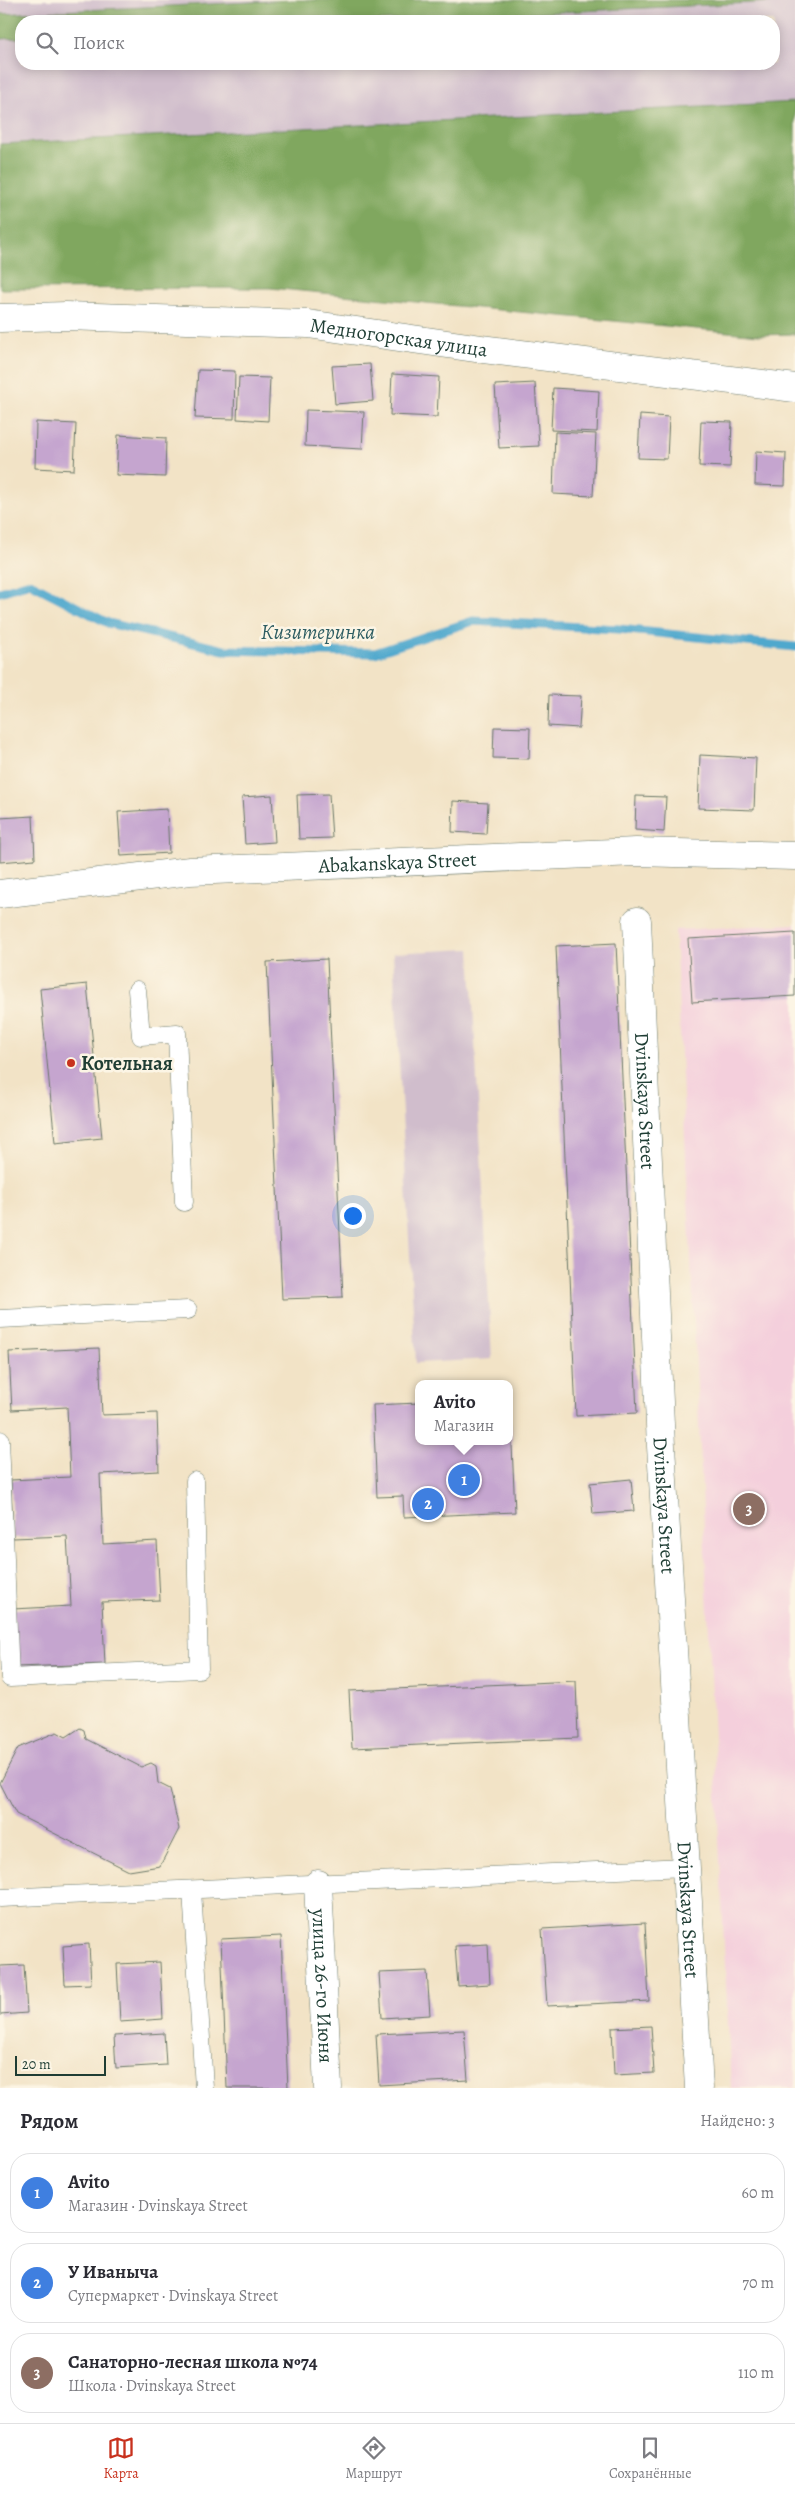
<!DOCTYPE html>
<html lang="ru">
<head>
<meta charset="utf-8">
<style>
	:root { --surface:#fff; --page:#f2f2f3; --text:#2b2b33; --muted:#7c7c81; --line:#e1e1e2; --accent:#c8321e }
	body { margin:0; font-family:Alegreya,serif; background:var(--page); color:var(--text) }
	.scale { position:absolute; left:15px; bottom:12px; width:91px; box-sizing:border-box; padding-left:5px; border:2px solid #1f3d34; border-top:0; font-size:14px; line-height:18px; white-space:nowrap; color:#1f3d34; -webkit-text-stroke:4px #fcf5e5; paint-order:stroke }
	.you { position:absolute; left:352px; top:1215px; width:18px; height:18px; margin:-12px; border:4px solid #fff; border-radius:50%; background:#1a73e8; box-shadow:0 0 0 8px #1a73e833 }
	.badge { display:grid; place-items:center; width:32px; height:32px; border-radius:50%; background:var(--accent); color:#fff; font-size:16px; font-weight:700 }
	.pin { position:absolute; translate:-50% -50%; border:2px solid #fff; box-shadow:0 1px 5px #0006 }
	.popup { position:absolute; left:415px; top:1380px; width:98px; height:65px; box-sizing:border-box; display:grid; place-content:center; border-radius:10px; background:var(--surface); filter:drop-shadow(0 1px 4px #0005); font-size:16px; white-space:nowrap; color:var(--muted) }
	.popup b { font-size:19px; color:var(--text) }
	.popup::after { content:''; position:absolute; left:50%; top:100%; margin-left:-10px; border:10px solid transparent; border-top-color:var(--surface) }
	.list { margin:0; padding:0; list-style:none }
	h2 { display:flex; justify-content:space-between; align-items:center; height:65px; margin:0; padding:0 20px; font-size:21px }
	h2 small { font-size:16px; font-weight:400; color:var(--muted) }
	.list li { display:grid; grid-template-columns:32px 1fr auto; gap:15px; align-items:center; box-sizing:border-box; height:80px; margin:0 10px 10px; padding:0 10px; border:1px solid var(--line); border-radius:20px }
	.list b { display:block; font-size:19px; white-space:nowrap }
	.list p { margin:0; font-size:16px; white-space:nowrap; color:var(--muted) }
	.list em { font-size:16px; font-style:normal; color:var(--muted) }
	.icon { flex:none; width:28px; height:28px; fill:none; stroke:currentColor; stroke-width:2; stroke-linecap:round; stroke-linejoin:round }
	.map { position:relative; flex:none; width:795px; height:2088px; overflow:hidden }
	.search { position:absolute; background:var(--surface); box-shadow:0 2px 12px #0003; left:15px; right:15px; top:15px; height:55px; display:flex; align-items:center; gap:12px; box-sizing:border-box; padding:0 18px; border-radius:20px; color:var(--muted); font-size:19px }
	.sheet { height:335px; background:var(--surface) }
	nav { display:flex; justify-content:space-around; align-items:center; box-sizing:border-box; height:70px; border-top:1px solid var(--line); background:var(--surface); font-size:14px; color:var(--muted) }
	nav a { display:grid; justify-items:center; gap:2px }
	nav .on { color:var(--accent) }
	.map>svg:first-child { display:block }
</style>
</head>
<body>
<div class="map">
<svg width="795" height="2088" viewBox="0 0 795 2088">
	<rect width="100%" height="100%" fill="#fcf5e5"/>
	<filter id="ink" filterUnits="userSpaceOnUse"><feTurbulence type="fractalNoise" baseFrequency=".02" numOctaves="2"/><feDisplacementMap in="SourceGraphic" scale="10" xChannelSelector="R" yChannelSelector="G"/><feConvolveMatrix kernelMatrix="1 2 1 2 8 2 1 2 1" color-interpolation-filters="sRGB"/></filter>
	<filter id="wash" filterUnits="userSpaceOnUse"><feTurbulence type="fractalNoise" baseFrequency=".0096" numOctaves="4" result="noise"/><feDisplacementMap in="SourceGraphic" scale="20" xChannelSelector="R" yChannelSelector="G"/><feGaussianBlur stdDeviation="1.12" result="paint"/><feColorMatrix in="noise" values="0 0 0 0 0 0 0 0 0 0 0 0 0 0 0 0 0 1.4 0 .05"/><feComposite in="paint" operator="in"/></filter>
	<g filter="url(#wash)">
		<rect width="100%" height="100%" fill="#f2e3c6"/>
		<path fill="#f4cfdc" d="M795,924V2088H731L675,930Z"/>
		<path fill="#d0bdcc" d="M0,0H293L0,14Z
			M795,1V102L0,144V39L21,38V64H774V21H369Z
			M470,949L492,1359L416,1363L393,953Z"/>
		<path fill="#80a75e" stroke="#507249" d="M293,0H795V1L369,21H21V38L0,39V14Z
			M795,102V334L759,335L270,288L0,289V144Z"/>
		<g fill="none" stroke-linecap="round" stroke-linejoin="round">
			<path stroke="#50a8cd" stroke-width="9" d="M0,592L30,583L108,623L224,650L375,653L473,621L619,629L795,647"/>
		</g>
		<g id="blocks">
			<path fill="#c5a5cf" d="M370,364L373,401L335,404L332,366Z
				M198,370L235,371L234,419L195,418Z
				M392,374L439,377L437,417L390,415Z
				M239,377L270,378L268,421L237,419Z
				M535,383L539,446L499,448L495,385Z
				M553,388L599,391L597,432L551,430Z
				M306,410L364,412L362,449L305,446Z
				M640,415L669,417L667,459L638,458Z
				M701,421L732,422L730,467L699,466Z
				M36,422L76,424L74,470L35,468Z
				M555,432L596,434L593,496L553,494Z
				M118,435L166,438L165,477L116,475Z
				M756,451L786,453L785,486L755,485Z
				M549,695L581,696L579,728L548,726Z
				M494,727L530,728L529,759L493,758Z
				M700,755L756,758L754,810L698,808Z
				M329,794L332,838L299,839L297,795Z
				M272,795L275,842L245,844L242,797Z
				M636,796L666,797L664,832L635,830Z
				M453,801L488,803L486,834L452,832Z
				M167,809L169,853L121,856L118,812Z
				M33,816L35,859L0,862V818Z
				M795,933V996L692,1002L688,939Z
				M616,943L637,1413L576,1416L556,946Z
				M327,959L343,1297L282,1299L267,962Z
				M87,984L102,1138L55,1143L40,989Z
				M99,1348L102,1415L157,1413L159,1471L100,1474L103,1544L157,1541L160,1600L102,1602L105,1664L15,1667L13,1609L71,1606L67,1536L13,1538L11,1480L70,1477L67,1407L12,1410L9,1352Z
				M419,1403V1441H509V1423H511L515,1512L404,1517L403,1496L377,1497L373,1405Z
				M631,1479L634,1511L593,1514L590,1483Z
				M576,1681L578,1738L352,1748L349,1691Z
				M80,1728L84,1730L86,1739L141,1767L151,1763L156,1766L158,1783L170,1789L179,1829L160,1866L129,1871L16,1814L0,1783L18,1748L57,1732L66,1737Z
				M645,1923L649,2001L547,2006L542,1929Z
				M281,1936L288,2088H227L221,1939Z
				M89,1944L91,1984L65,1985L63,1946Z
				M488,1944L490,1984L458,1986L455,1946Z
				M160,1962L163,2019L120,2022L117,1964Z
				M24,1965L27,2013L0,2015V1966Z
				M427,1971L430,2015L382,2018L379,1973Z
				M651,2026L654,2073L614,2075L612,2028Z
				M464,2030L468,2080L379,2085L376,2034Z
				M164,2033L166,2065L116,2068L114,2036Z"/>
		</g>
	</g>
	<g filter="url(#ink)">
		<use href="#blocks" fill-opacity="0" stroke="#697767" stroke-width="1"/>
		<g fill="none" stroke-linecap="round" stroke-linejoin="round">
			<defs>
				<path id="service" d="M137,990L141,1036L177,1033L184,1202
					M0,1319L188,1310
					M0,1440L10,1678L199,1669L195,1481
					M192,1890L204,2088
					M0,1898L685,1867"/>
				<g id="minor">
					<path id="s1" d="M0,318L66,316L308,324L482,349L795,388"/>
					<path id="s2" d="M0,894L190,871L636,852L795,856"/>
					<path id="s3" d="M637,921L661,1446L699,2088"/>
					<path id="s4" d="M318,1884L328,2088"/>
				</g>
			</defs>
			<use href="#service" stroke="#697767" stroke-width="19"/>
			<use href="#minor" stroke="#697767" stroke-width="29"/>
			<use href="#service" stroke="#fff" stroke-width="18"/>
			<use href="#minor" stroke="#fff" stroke-width="28"/>
		</g>
	</g>
	<circle fill="#c8321e" stroke="#fcf5e5" stroke-width="2" cx="71" cy="1063" r="5"/>
	<g text-anchor="middle" dominant-baseline="central" stroke-width="5" stroke-linejoin="round" paint-order="stroke">
		<g font-size="20" fill="#1f3d34" stroke="#fcf5e5">
			<text stroke="none"><textPath href="#s1" startOffset="400">Медногорская улица</textPath></text>
			<text stroke="none"><textPath href="#s2" startOffset="399">Abakanskaya Street</textPath></text>
			<text stroke="none"><textPath href="#s3" startOffset="180">Dvinskaya Street</textPath></text>
			<text stroke="none"><textPath href="#s3" startOffset="585">Dvinskaya Street</textPath></text>
			<text stroke="none"><textPath href="#s3" startOffset="990">Dvinskaya Street</textPath></text>
			<text stroke="none"><textPath href="#s4" startOffset="102">улица 26-го Июня</textPath></text>
		</g>
		<g font-size="20" font-weight="bold" fill="#1f3d34" stroke="#fcf5e5" text-anchor="start">
			<text x="81" y="1063">Котельная</text>
		</g>
		<g font-size="21" font-style="italic" fill="#2e5d62" stroke="#fcf5e5">
			<text x="318" y="632">Кизитеринка</text>
		</g>
	</g>
</svg>
<div class="scale">20 m</div>
<div class="you"></div>
<div class="pin badge" style="left:464px;top:1480px;background:#3f7fe0">1</div>
<div class="popup"><b>Avito</b>Магазин</div>
<div class="pin badge" style="left:428px;top:1504px;background:#3f7fe0">2</div>
<div class="pin badge" style="left:749px;top:1509px;background:#8d6e63">3</div>
<div class="search"><svg class="icon" aria-label="search" viewBox="0 0 24 24"><circle cx="10" cy="10" r="6"/><path d="M15 15l6 6"/></svg>Поиск</div>
</div>
<section class="sheet">
<h2>Рядом<small>Найдено: 3</small></h2>
<ul class="list">
<li><span class="badge" style="background:#3f7fe0">1</span><div><b>Avito</b><p>Магазин · Dvinskaya Street</p></div><em>60 m</em></li>
<li><span class="badge" style="background:#3f7fe0">2</span><div><b>У Иваныча</b><p>Супермаркет · Dvinskaya Street</p></div><em>70 m</em></li>
<li><span class="badge" style="background:#8d6e63">3</span><div><b>Санаторно-лесная школа №74</b><p>Школа · Dvinskaya Street</p></div><em>110 m</em></li>
</ul>
</section>
<nav>
<a class="on"><svg class="icon" aria-label="map" viewBox="0 0 24 24"><path d="M3 6l6-2 6 2 6-2v14l-6 2-6-2-6 2zM9 4v14M15 6v14"/></svg>Карта</a>
<a><svg class="icon" aria-label="directions" viewBox="0 0 24 24"><path d="M12 3l9 9-9 9-9-9zM9 14v-3h6M13 9l2 2-2 2"/></svg>Маршрут</a>
<a><svg class="icon" aria-label="saved" viewBox="0 0 24 24"><path d="M7 4h10v16l-5-4-5 4z"/></svg>Сохранённые</a>
</nav>
</body>
</html>
